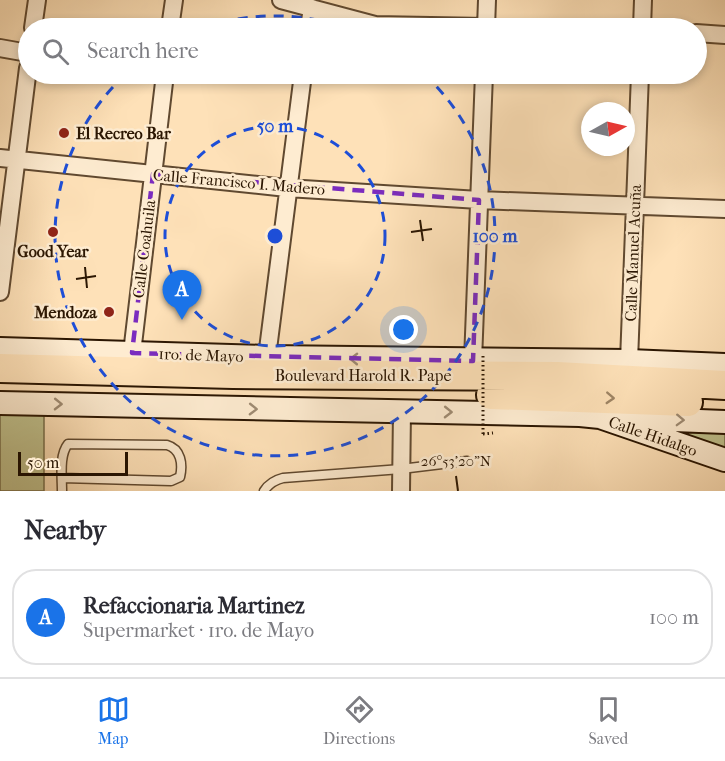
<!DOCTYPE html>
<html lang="en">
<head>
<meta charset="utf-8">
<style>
	:root { --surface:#fff; --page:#f7f7f7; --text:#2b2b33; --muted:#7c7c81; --line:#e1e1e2; --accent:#1a73e8 }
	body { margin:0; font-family:"IM FELL French Canon",serif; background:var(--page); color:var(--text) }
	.compass { position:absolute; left:581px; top:102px; width:54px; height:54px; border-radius:50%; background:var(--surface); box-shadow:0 3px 9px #0003; rotate:82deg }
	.scale { position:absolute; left:18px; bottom:15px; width:110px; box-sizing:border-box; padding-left:6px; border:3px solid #2b1602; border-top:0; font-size:16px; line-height:21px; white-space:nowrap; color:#2b1602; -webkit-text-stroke:4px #feecd1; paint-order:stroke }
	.you { position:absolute; left:404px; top:330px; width:21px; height:21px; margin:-15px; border:4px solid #fff; border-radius:50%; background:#1a73e8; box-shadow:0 0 0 9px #1a73e833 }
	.badge { display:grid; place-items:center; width:39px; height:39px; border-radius:50%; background:var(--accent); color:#fff; font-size:20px; font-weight:700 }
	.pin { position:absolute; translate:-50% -50px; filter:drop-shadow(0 2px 3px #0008) }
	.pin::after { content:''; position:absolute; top:32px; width:21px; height:18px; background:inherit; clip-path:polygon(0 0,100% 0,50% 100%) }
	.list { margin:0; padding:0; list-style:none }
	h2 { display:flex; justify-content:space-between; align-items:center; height:78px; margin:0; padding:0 24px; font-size:26px }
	h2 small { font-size:20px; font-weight:400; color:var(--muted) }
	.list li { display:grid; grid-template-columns:39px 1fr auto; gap:18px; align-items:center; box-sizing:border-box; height:96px; margin:0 12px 12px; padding:0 12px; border:2px solid var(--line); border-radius:24px }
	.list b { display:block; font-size:22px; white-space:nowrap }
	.list p { margin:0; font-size:20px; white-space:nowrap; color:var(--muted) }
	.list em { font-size:20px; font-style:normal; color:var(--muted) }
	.icon { flex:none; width:33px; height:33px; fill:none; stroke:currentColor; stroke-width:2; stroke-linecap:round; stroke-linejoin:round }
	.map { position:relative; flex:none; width:725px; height:491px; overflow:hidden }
	.search { position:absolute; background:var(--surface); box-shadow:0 3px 9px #0003; left:18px; right:18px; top:18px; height:66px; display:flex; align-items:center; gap:15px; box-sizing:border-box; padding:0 21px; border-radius:33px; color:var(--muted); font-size:22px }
	.sheet { height:186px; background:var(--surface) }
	nav { display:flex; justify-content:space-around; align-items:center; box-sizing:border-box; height:84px; border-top:2px solid var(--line); background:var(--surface); font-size:16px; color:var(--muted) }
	nav a { display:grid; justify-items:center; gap:3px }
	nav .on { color:var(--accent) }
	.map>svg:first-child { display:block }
</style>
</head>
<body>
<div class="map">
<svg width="725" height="491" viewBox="0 0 725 491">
	<rect width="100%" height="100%" fill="#fee1b8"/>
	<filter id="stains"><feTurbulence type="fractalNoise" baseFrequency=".00333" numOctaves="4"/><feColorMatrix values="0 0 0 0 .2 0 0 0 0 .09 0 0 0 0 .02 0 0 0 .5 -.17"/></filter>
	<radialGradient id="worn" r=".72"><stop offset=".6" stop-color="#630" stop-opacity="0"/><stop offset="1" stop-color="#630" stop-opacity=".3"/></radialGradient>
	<path fill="#c0c28e" stroke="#766c48" stroke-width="1.5" d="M0,411L44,413V491H0Z
		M641,425L725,428V453Z"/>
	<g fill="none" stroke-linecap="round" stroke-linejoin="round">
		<defs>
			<path id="lane" d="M62,491C62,477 59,455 68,444L167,445C181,449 183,464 180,477L171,481L62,478
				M264,491C269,483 275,480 283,478L401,469L467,461"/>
			<path id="street" d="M281,0L375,25L486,27
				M33,28L37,0
				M170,28L174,0
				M309,28L312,8
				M486,28L487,0
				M642,28L643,0
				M696,33L725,35
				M0,48L28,53
				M0,158L287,188L479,200L725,209
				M0,292L28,68
				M132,353L165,74
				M267,357L303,74
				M473,361L484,74
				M629,361L640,74
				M401,491L402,411"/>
			<path id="secondary" d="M0,349L267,357L629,361L725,365
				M0,403L580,415L600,417L725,460
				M623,418L725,422"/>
			<path id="highway" d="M0,368L233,374L557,376L725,385
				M491,395L688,402"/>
		</defs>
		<use href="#lane" stroke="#604930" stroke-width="11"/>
		<use href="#street" stroke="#604930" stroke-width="20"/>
		<use href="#secondary" stroke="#2b1602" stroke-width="26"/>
		<use href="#highway" stroke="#2b1602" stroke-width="32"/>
		<path stroke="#2b1602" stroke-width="3" stroke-dasharray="1.5 3" stroke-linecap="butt" d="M483,434L493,433"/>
		<use href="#lane" stroke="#feecd1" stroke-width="8"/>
		<use href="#street" stroke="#feecd1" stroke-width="16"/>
		<use href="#secondary" stroke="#feecd1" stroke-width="22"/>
		<use href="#highway" stroke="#fee1b8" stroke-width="28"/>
		<path stroke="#2b1602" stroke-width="3" stroke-dasharray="1.5 3" stroke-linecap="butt" d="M483,434V354"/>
	</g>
	<defs><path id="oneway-chevron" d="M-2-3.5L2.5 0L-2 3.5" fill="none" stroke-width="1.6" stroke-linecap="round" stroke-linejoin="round" transform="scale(1.5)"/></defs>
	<g stroke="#9f8c74">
		<use href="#oneway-chevron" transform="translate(354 359) rotate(-179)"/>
		<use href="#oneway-chevron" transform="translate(58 404) rotate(1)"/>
		<use href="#oneway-chevron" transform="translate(253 409) rotate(1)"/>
		<use href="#oneway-chevron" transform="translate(448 412) rotate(1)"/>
		<use href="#oneway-chevron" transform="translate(680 420) rotate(2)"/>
	</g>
	<use stroke="#9f8666" href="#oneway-chevron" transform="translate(610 398) rotate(3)"/>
	<path fill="none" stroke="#7b2cbf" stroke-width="4.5" stroke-dasharray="12 8" stroke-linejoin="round" d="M153,174L479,200L473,361L132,353Z"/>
	<path fill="none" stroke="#2b1602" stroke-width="2" d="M420,220L423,241M411,232L432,229M85,267L87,288M76,279L96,276M456,476L458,491"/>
	<g fill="none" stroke="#1d4ed8" stroke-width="3" stroke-dasharray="10 8">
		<circle cx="275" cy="236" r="110"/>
		<path d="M203 28A220 220 0 0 1 347 28M424 74A220 220 0 1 1 126 74"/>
	</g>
	<g fill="#8f2418" stroke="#feecd1" stroke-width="2">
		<circle cx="64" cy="133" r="6"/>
		<circle cx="53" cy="232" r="6"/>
		<circle cx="109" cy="312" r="6"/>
	</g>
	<g text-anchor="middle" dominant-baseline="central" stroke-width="5" stroke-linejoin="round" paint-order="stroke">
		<g font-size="16" font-weight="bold" fill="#2b1602" stroke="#feecd1" text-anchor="start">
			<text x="76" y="133">El Recreo Bar</text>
			<text x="53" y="251" text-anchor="middle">Good Year</text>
			<text x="97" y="312" text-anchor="end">Mendoza</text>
		</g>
		<g font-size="16" fill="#2b1602" stroke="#feecd1">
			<text transform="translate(239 182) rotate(5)">Calle Francisco I. Madero</text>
			<text transform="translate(144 249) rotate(-83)">Calle Coahuila</text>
			<text transform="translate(633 253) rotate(-88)">Calle Manuel Acuña</text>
			<text transform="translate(201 355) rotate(2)">1ro. de Mayo</text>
			<text x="363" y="375">Boulevard Harold R. Pape</text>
			<text transform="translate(653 436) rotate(19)">Calle Hidalgo</text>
		</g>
	</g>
	<g font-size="15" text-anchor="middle" fill="#2b1602" stroke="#feecd1" stroke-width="5" stroke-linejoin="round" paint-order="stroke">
		<text x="456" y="466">26°53'20"N</text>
	</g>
	<circle cx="275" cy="236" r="9" fill="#1d4ed8" stroke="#feecd1" stroke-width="3"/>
	<g font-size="18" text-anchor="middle" font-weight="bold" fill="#1d4ed8" stroke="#feecd1" stroke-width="5" stroke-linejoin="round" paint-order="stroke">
		<text x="275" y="132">50 m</text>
		<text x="495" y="242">100 m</text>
	</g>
	<rect width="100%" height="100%" filter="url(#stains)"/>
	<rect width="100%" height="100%" fill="url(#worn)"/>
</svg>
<svg class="compass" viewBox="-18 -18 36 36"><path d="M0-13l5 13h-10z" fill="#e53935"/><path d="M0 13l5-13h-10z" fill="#7c7c81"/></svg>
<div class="scale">50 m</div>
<div class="you"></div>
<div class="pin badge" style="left:182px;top:320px">A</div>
<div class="search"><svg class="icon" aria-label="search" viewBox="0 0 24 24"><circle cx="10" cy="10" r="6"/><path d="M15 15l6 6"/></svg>Search here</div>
</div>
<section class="sheet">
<h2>Nearby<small></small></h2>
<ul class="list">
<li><span class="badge">A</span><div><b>Refaccionaria Martinez</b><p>Supermarket · 1ro. de Mayo</p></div><em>100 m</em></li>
</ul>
</section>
<nav>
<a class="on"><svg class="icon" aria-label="map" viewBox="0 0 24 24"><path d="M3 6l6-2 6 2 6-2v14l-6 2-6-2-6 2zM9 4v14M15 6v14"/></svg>Map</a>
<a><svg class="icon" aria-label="directions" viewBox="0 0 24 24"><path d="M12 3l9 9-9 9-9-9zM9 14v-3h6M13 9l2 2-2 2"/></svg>Directions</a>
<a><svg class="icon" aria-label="saved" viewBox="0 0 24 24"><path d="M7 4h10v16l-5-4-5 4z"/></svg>Saved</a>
</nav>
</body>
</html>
